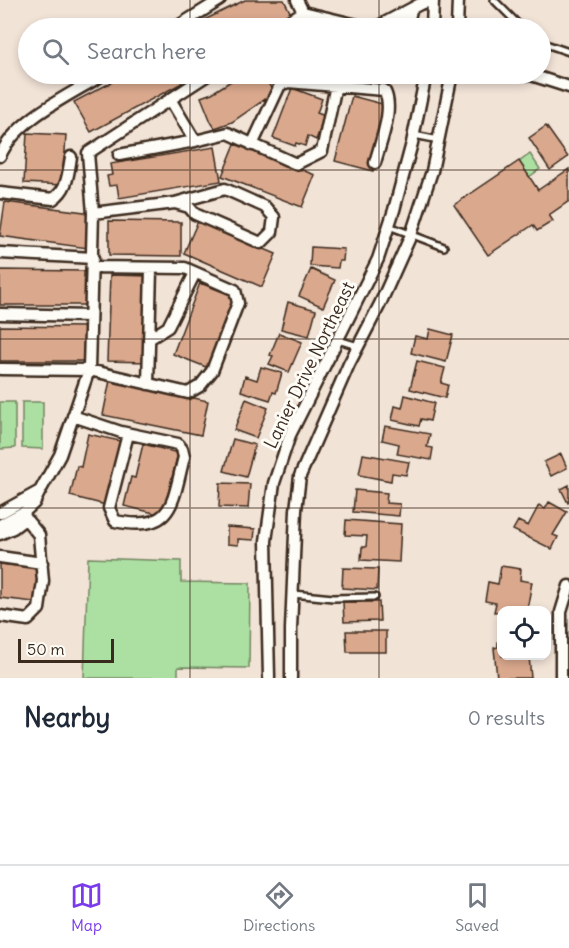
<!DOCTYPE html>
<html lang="en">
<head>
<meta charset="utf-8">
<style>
	:root { --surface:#fff; --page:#f6f6f7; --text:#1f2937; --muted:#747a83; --line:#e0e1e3; --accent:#7c3aed }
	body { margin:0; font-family:Delius,sans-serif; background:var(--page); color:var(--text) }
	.controls { position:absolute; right:18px; bottom:18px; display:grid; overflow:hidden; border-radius:12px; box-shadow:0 3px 9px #0003 }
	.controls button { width:54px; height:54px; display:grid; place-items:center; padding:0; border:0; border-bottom:2px solid var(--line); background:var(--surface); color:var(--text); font:30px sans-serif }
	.scale { position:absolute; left:18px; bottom:15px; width:96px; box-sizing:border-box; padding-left:6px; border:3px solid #3b2a1e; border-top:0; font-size:16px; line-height:21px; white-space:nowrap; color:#3b2a1e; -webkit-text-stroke:4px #fdfcf7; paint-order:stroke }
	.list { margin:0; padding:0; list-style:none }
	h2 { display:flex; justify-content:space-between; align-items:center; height:78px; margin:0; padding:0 24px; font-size:26px }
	h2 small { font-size:20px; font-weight:400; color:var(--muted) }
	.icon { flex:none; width:33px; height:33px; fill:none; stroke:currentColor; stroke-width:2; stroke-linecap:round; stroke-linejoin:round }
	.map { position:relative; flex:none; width:569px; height:678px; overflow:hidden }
	.search { position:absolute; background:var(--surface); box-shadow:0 3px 9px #0003; left:18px; right:18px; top:18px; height:66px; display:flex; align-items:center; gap:15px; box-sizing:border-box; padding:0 21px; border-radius:33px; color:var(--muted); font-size:22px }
	.sheet { height:186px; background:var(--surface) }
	nav { display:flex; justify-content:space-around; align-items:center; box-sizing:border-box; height:84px; border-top:2px solid var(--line); background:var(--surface); font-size:16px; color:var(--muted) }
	nav a { display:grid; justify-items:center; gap:3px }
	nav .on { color:var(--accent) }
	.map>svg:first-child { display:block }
</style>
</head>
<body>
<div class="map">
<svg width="569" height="678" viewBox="0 0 569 678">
	<rect width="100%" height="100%" fill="#f2e3d7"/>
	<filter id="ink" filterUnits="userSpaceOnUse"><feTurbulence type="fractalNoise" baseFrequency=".0167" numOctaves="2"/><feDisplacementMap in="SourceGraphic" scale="12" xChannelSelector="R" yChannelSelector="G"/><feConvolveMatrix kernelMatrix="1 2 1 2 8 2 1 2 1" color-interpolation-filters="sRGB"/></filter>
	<g filter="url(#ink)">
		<path fill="#abe0a2" stroke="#738560" stroke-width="1.5" d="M530,154L540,169L529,177L519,162Z
			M0,402H15V448L0,449Z
			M22,402H43V449L22,448Z
			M88,558L181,561V582L250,583L249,668L178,667V678H84Z"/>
		<path fill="#daa88d" stroke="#3b2a1e" stroke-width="1.5" d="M245,0H284L292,16L266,28H188Z
			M127,74H177L182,83L91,132L74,102Z
			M242,74H263L274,93L232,122L215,128L211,122L201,97L212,93Z
			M326,74H396V76Z
			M292,88L322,99L317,113L325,116L316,140L308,136L305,146L296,143L295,146L273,138Z
			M352,96L386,105V117L373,171L335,161Z
			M546,126L568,157L550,170L529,138Z
			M27,133L66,135L63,185L24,183Z
			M235,144L315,175L302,207L222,176Z
			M215,147L221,181L119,198L117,185L109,186L107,176L112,175L110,164Z
			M519,161L538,190L569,169V201L549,215L553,221L537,231L533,225L488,255L454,205Z
			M5,202L92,213L88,248L0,236Z
			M109,221L181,222V256L109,255Z
			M198,221L276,254L262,287L184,253Z
			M311,247L344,249L343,261H339L338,268L310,266Z
			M311,269L335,280L323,307L299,296Z
			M0,270L84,271V279H90L87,305H0Z
			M110,275L150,276L148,362L107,361Z
			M200,283L234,296L232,302L236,304L211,369L173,354Z
			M288,302L316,310L309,336L281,329Z
			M0,326L87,327L88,361H0Z
			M430,329L453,335L446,362L411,353L415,336L428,339Z
			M279,333L302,342L289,372L269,364L273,356L270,355Z
			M417,361L445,368L441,383L448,385L445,398L410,389Z
			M261,367L282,373L276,393L273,392L270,400L241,391L245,376L257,380Z
			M110,380L208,401L201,435L103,415Z
			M405,395L434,403L430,421L421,419L419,426L392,420L395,406L402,408Z
			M246,399L268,408L256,438L234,430Z
			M385,426L430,434L427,447L433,448L431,460L397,454L399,444L382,440Z
			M88,434L120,441L106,505L70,496L77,466L81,467Z
			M233,439L255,445L246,477L224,471Z
			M143,444L178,453L163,515L124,506L131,477L135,478Z
			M363,454L409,462L406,475L392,473L391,481L359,475Z
			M561,454L567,468L551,476L544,462Z
			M220,483L250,484L248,508L219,507Z
			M569,485V502L568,503L561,489Z
			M355,490L387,493L386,503L400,504L399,516L353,512Z
			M549,502L567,512L553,535L558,537L552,549L513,530L518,521L528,526L539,505L545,509Z
			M346,520L401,524L399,562L361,560L362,547H366L367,536L345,535Z
			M227,527L255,529L254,540L238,539V545L227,544Z
			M0,564L38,568L34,602L0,598Z
			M501,566L521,569L520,580L532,582L527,610L494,612L496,603L485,601L488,582L498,584Z
			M343,568L378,569L377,590L342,588Z
			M343,602H379L380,621L344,622Z
			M346,631H386V652H347Z
			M502,641V656H529L531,678H497L494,648L498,647V642Z"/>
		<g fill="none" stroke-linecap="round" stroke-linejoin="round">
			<defs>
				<path id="service" d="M494,0L522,28
					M540,42L569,52
					M414,135L439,140
					M389,226L444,247
					M338,340L358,346
					M293,594L333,598L375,597"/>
				<path id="minor" d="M297,0L303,12
					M175,28L220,0
					M278,28L303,12L370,28
					M375,28L420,4L433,1
					M407,28L411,10
					M432,28L433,0
					M457,28L458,0
					M528,74L569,87
					M195,141L228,133L296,164L322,151L336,85
					M252,145L280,85L288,82L384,90C395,108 380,143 375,163
					M119,155L195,141L170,99
					M0,156C16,119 70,95 104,74
					M0,193L53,199C68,189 68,174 71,157
					M93,213L175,203L189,207L195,214L261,243L272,232L274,217L265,207L225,189L175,203
					M0,253L93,258
					M0,314L90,316
					M149,339L168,327L195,273
					M0,369L89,370L188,393L200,386L212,371L238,303L235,290L185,268L92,267
					M148,384L151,269
					M73,416L121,432L178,444L182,449L184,457C172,503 174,533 115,521L109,508L128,434
					M0,513L40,491
					M0,525L24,512L34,503L40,491L60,455L89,370L93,213L88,153L209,74
					M0,534L13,528L26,518
					M0,557L42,563
					M0,616L28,620L39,609L43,581L39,535L25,518
					M269,678L266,541L274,483L290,435L378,259L394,210L412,143L426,74
					M291,678V629L296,510L300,476L349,364L380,304L411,235L432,171L452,74
					M561,678V612L569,586"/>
			</defs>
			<use href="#service" stroke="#3b2a1e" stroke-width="10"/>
			<use href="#minor" stroke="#3b2a1e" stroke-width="15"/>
			<use href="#service" stroke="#fdfcf7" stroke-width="5"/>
			<use href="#minor" stroke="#fdfcf7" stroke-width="10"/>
		</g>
	</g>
	<path fill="none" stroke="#3b2a1e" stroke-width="1.5" stroke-opacity="0.55" d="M190,0V28M379,0V28M190,74V678M379,74V678M0,170H569M0,339H569M0,508H569"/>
	<g text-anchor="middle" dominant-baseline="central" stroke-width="6" stroke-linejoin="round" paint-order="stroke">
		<g font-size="18" fill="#3b2a1e" stroke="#fdfcf7">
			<text transform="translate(309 365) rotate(-64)">Lanier Drive Northeast</text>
		</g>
	</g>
</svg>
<div class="controls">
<button><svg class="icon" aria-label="locate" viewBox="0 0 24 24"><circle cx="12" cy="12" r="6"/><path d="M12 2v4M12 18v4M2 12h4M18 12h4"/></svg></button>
</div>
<div class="scale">50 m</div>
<div class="search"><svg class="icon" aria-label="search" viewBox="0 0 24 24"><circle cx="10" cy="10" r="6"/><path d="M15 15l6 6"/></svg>Search here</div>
</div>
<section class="sheet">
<h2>Nearby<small>0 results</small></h2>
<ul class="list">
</ul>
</section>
<nav>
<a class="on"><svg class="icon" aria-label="map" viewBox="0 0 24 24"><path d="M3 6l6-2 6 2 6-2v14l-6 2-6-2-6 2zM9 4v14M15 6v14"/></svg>Map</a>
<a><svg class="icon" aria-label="directions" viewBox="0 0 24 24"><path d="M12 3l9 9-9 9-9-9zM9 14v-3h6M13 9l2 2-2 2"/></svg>Directions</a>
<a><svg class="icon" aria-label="saved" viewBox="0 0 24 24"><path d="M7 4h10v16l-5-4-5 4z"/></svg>Saved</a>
</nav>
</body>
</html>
